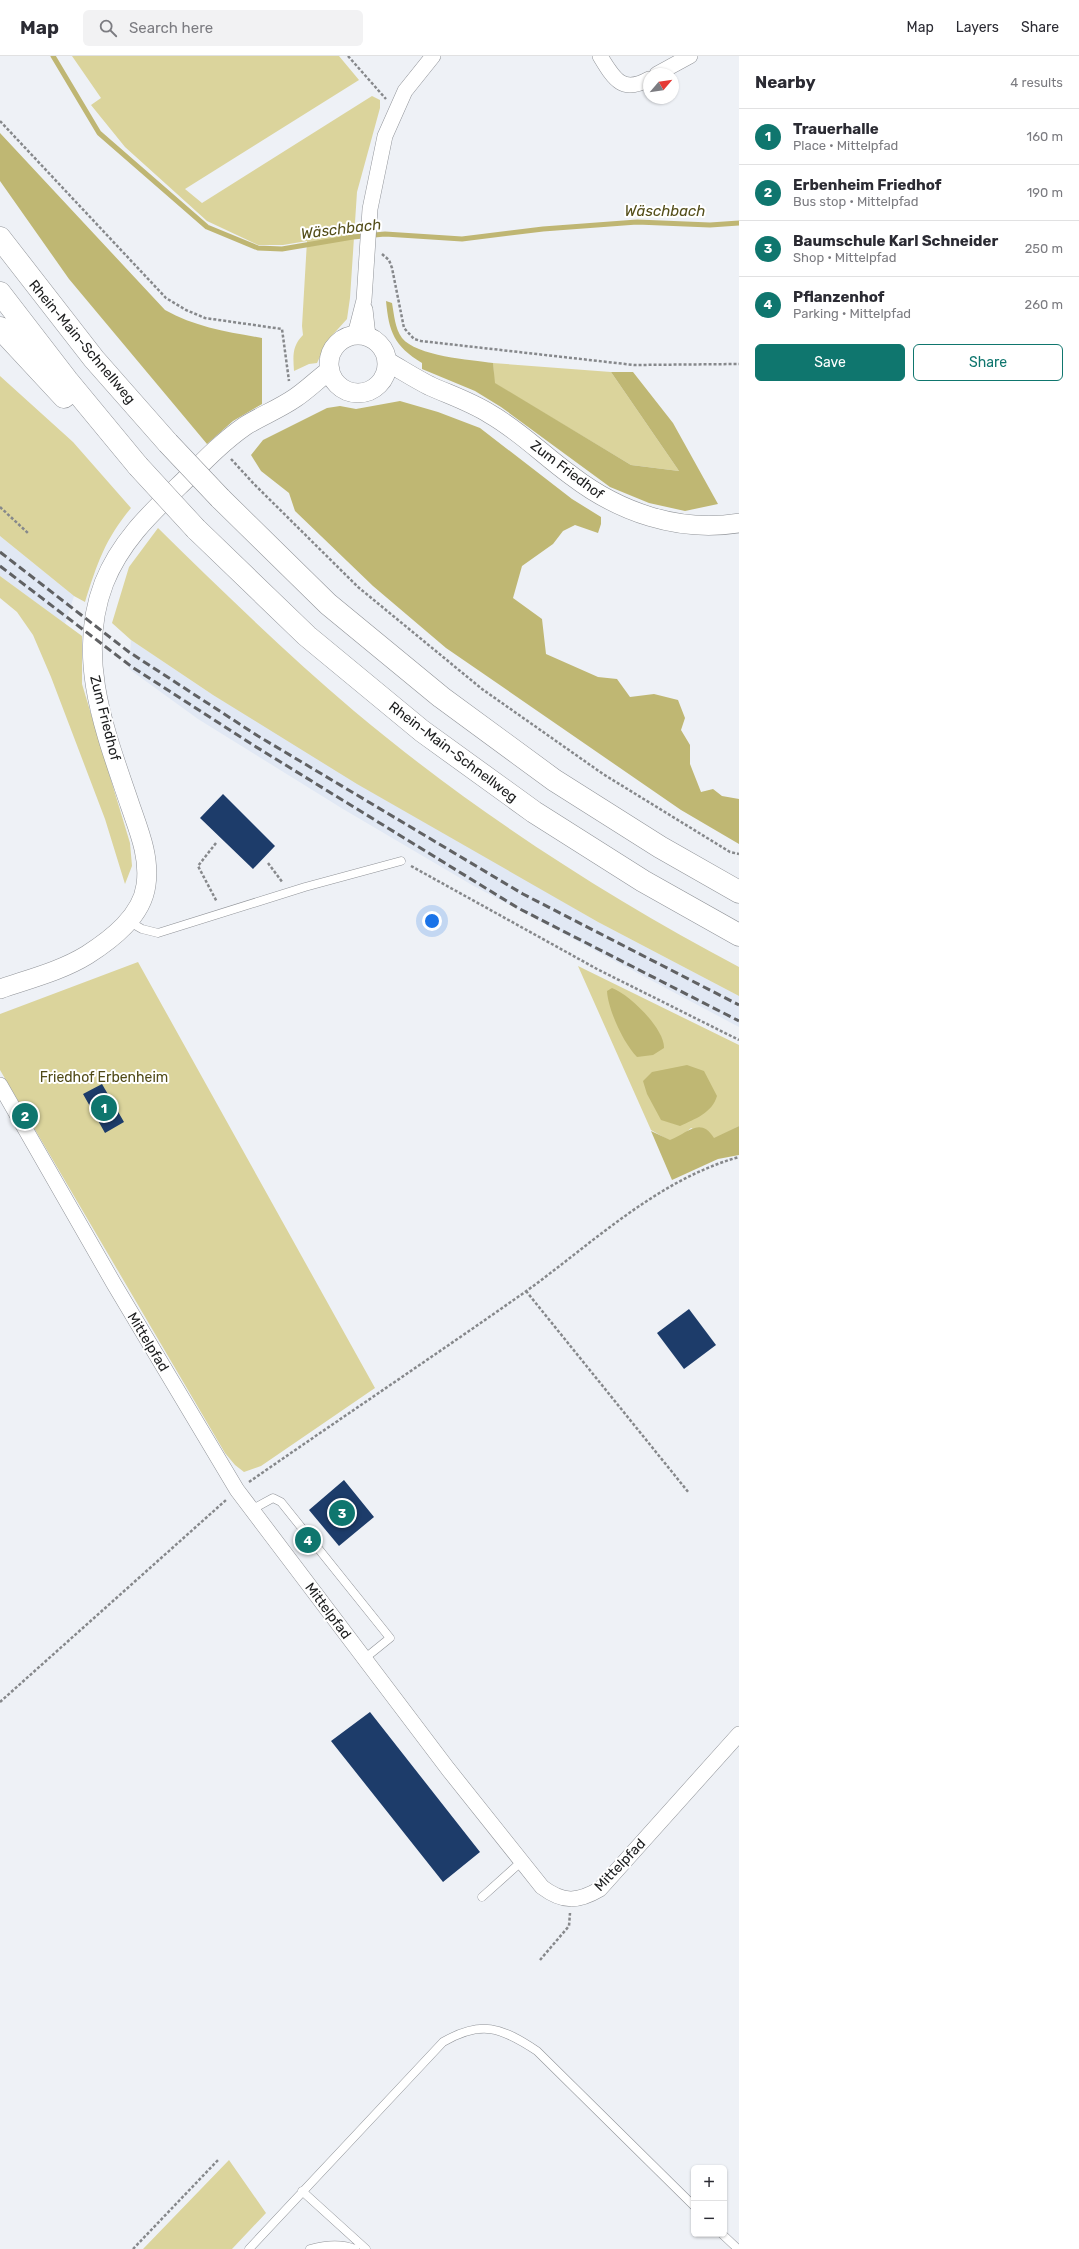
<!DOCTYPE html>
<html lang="en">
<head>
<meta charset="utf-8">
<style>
	:root { --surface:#fff; --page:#f2f2f3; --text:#2b2b33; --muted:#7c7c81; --line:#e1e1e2; --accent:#0f766e }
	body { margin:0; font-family:Rubik,sans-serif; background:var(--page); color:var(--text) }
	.controls { position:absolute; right:12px; bottom:12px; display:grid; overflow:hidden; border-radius:6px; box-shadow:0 1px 3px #0004 }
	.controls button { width:36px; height:36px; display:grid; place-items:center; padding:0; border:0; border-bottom:1px solid var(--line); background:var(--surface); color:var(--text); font:20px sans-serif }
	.compass { position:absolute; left:643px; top:12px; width:36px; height:36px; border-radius:50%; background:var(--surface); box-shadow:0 1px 3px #0004; rotate:61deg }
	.you { position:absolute; left:432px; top:865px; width:14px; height:14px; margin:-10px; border:3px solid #fff; border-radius:50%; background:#1a73e8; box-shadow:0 0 0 6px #1a73e833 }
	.badge { display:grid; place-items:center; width:26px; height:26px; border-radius:50%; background:var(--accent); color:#fff; font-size:13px; font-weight:700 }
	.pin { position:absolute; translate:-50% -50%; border:2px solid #fff; box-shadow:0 1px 4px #0006 }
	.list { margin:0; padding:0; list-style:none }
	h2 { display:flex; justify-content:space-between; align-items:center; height:52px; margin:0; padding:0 16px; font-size:17px }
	h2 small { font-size:13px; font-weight:400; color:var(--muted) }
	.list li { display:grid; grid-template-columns:26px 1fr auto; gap:12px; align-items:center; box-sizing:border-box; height:56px; padding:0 16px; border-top:1px solid var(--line) }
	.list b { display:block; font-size:15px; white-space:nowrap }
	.list p { margin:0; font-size:13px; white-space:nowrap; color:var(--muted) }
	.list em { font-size:13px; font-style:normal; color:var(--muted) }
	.actions { display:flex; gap:8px; padding:12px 16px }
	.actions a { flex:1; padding:9px 0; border:1px solid var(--accent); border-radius:6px; text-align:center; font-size:14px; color:var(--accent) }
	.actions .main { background:var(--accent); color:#fff }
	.icon { flex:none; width:22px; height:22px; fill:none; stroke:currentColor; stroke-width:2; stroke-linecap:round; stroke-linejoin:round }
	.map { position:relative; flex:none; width:739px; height:2193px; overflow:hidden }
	header { display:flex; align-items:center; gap:24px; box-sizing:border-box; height:56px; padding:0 20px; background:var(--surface); border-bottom:1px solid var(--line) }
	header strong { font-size:19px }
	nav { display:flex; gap:22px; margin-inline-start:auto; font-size:14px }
	.search { width:280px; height:36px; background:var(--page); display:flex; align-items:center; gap:10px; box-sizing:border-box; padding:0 14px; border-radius:6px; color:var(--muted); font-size:15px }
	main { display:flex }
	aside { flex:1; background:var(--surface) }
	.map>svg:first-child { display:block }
</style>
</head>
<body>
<header>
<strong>Map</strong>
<div class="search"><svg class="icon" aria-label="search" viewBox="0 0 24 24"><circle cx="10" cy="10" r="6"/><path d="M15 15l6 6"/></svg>Search here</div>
<nav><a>Map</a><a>Layers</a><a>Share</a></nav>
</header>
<main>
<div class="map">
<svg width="739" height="2193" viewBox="0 0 739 2193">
	<rect width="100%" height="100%" fill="#eef1f6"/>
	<path fill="#e1e8f4" d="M0,480L74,540L65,568L0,520Z
		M131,584L213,639L598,866L739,940V971L472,829L343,753L198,663L129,613Z"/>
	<path fill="#dbd49c" d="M72,0H339L359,24L185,133L202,147L372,40L380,44V52L357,136L350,242L347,263L328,284L317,307L309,308L294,315C293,300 292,290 303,279L302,270L307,185L283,189H258L207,165L125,91L91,49L101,42Z
		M493,307L611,316L679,415L631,409L494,327Z
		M0,320L73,386L131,452C105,483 97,508 85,546L74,540L0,480Z
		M158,472C222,535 286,597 354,655C472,754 603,839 739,911V940L598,866L357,728L213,639L131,584L112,567L129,511Z
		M0,520L82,580V628L130,787L132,810L125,828L105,763L51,621L33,579L17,556L0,542Z
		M138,906L375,1332L261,1410L244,1416L235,1409L225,1397L0,1014V958Z
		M578,910L739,989V1070L714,1083L691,1072L682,1080L670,1085L651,1074Z
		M229,2104L266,2157L232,2193H143Z"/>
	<path fill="#bfb773" d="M0,77L165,254C195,271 228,276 262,282V348L233,365L207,388L69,223L0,125Z
		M386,245L392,247C394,258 395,273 402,282C416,300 471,304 493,307L495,327L631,409L679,415L611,316H633L673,367L718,448L685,455L649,447L610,431L501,351L475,335L422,313V307C394,290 389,276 386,245Z
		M400,345L438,356L480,372L572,443L601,461V468L598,477L575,469L563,475L553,488L522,510L513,542L542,563L546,598L598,621L617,623L630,641L654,638L678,644L685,662L681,674L690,689V708L701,736L713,733L722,740L739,743V788L681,754L446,592L373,530L295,455L289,437L261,415L251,399L263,384L327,352L340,350L356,353Z
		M612,932C629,938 665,973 664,992L653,999L637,1001C624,988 608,954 607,935Z
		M687,1009L704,1015L717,1040C712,1057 695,1063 680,1070L661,1064L647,1038L643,1025L652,1016Z
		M739,1070V1099L718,1103L672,1124L651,1075L670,1084C687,1078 700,1060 714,1082Z"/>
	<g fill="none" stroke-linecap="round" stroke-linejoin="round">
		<path stroke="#bfb673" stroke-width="5" d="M53,0L99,77L207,171L258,192L282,193L353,181L385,178L462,183L543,173L637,166L710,169L739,167"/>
	</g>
	<path fill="#1d3c6a" d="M223,738L275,790L253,813L200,762Z
		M102,1028L124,1066L105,1077L83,1038Z
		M689,1253L716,1289L684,1313L657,1277Z
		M344,1424L374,1461L339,1490L309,1454Z
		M370,1656L480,1796L443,1826L331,1685Z"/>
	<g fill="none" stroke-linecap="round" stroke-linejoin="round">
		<defs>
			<path id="service" d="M128,865L142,873L158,877L305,831L401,805
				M251,1454L273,1442L281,1446L390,1582L364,1603
				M482,1841L521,1806
				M302,2135L366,2193
				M722,2178L738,2193
				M249,2193L443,1986C481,1964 501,1971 537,1995L694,2150
				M310,2193C324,2189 341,2187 355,2193"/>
			<path id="minor" d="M600,0C614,23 622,38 649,23
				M657,18L690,0
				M365,253L368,280
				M355,279L364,244L370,153L385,80L405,35L433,0
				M0,1029L114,1228L237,1434L448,1713L542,1831C563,1847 578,1846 600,1833L739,1678"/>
			<path id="tertiary" d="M329 308a29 29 0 1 1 58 0a29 29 0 1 1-58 0Z
				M388,306C402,314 416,323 430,330C450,339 471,346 490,358C520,375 544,400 572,420C619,456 679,477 739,467
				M0,933C29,923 61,915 87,899C112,883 142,860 146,829C150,801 139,775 130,749C106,678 75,602 104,527C121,484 152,456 184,425C203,406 222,386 245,370C261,360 279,353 295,342C307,334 318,323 330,314"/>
			<path id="motorway" d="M0,182L94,303L168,387
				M0,237L67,324L138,410
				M0,272L64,341
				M220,442L328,548L441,641L554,724L660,791L739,836
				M196,473L307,580L422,675L534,756L643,825L739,879"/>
		</defs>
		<use href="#service" stroke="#909398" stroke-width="9"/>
		<use href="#minor" stroke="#909398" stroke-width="16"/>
		<use href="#tertiary" stroke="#909398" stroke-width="20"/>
		<use href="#motorway" stroke="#909398" stroke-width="23"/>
		<path stroke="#86888b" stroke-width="2.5" stroke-dasharray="3 2" stroke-linecap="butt" d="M348,0L386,43
			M0,65L166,242L186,254L205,262L282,273L289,325
			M382,198L389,204L392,212L404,272L414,283L421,285L634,309L739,308
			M231,403L254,428L358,531L482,633L603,718L730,796L739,798
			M0,451L29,478
			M216,787L198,810L217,846
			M268,807L283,827
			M411,810L597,913L739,984
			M526,1235L689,1437
			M249,1426C341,1362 434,1300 525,1236C593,1187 657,1124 739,1101
			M0,1646L226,1444
			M540,1904L569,1870L570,1857
			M133,2193L219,2103"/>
		<use href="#service" stroke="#fff" stroke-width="8"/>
		<use href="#minor" stroke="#fff" stroke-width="15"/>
		<use href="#tertiary" stroke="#fff" stroke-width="19"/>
		<use href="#motorway" stroke="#fff" stroke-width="22"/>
		<path stroke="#606163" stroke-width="3" stroke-dasharray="8 4" stroke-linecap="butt" d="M0,496L129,596L258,680L523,838L739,949
			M0,510L132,611L253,689L518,852L739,965"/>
		<defs>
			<path id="motorway-bridge" d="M168,387L220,442
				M138,410L196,473"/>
		</defs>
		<use href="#motorway-bridge" stroke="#909398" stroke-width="23" stroke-linecap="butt"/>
		<use href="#motorway-bridge" stroke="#fff" stroke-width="22"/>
	</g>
	<g text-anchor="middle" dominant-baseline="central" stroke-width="4" stroke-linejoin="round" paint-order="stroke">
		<g font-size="14" fill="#1c1d1e" stroke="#fff">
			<text transform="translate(82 286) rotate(50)">Rhein-Main-Schnellweg</text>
			<text transform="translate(567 414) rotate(37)">Zum Friedhof</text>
			<text transform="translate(105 662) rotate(76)">Zum Friedhof</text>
			<text transform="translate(453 696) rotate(37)">Rhein-Main-Schnellweg</text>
			<text transform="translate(148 1286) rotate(59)">Mittelpfad</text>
			<text transform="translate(328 1555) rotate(53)">Mittelpfad</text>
			<text transform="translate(620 1809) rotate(-46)">Mittelpfad</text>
		</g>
		<g font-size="14" fill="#504a16" stroke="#fff">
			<text x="104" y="1021">Friedhof Erbenheim</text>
		</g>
		<g font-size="15" font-style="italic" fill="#544e1a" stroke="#fff">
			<text x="665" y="155">Wäschbach</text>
			<text transform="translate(341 173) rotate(-7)">Wäschbach</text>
		</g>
	</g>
</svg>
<div class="controls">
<button>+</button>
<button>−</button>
</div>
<svg class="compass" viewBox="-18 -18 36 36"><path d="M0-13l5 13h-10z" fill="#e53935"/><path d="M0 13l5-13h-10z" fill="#7c7c81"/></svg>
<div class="you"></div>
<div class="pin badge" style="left:104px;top:1052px">1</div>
<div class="pin badge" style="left:25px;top:1060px">2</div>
<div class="pin badge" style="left:342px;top:1457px">3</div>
<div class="pin badge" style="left:308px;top:1484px">4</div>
</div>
<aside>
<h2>Nearby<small>4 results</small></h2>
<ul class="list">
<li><span class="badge">1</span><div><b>Trauerhalle</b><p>Place · Mittelpfad</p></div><em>160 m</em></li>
<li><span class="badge">2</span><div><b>Erbenheim Friedhof</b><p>Bus stop · Mittelpfad</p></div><em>190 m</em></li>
<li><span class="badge">3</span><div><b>Baumschule Karl Schneider</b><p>Shop · Mittelpfad</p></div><em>250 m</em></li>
<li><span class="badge">4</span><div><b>Pflanzenhof</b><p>Parking · Mittelpfad</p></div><em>260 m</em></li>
</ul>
<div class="actions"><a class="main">Save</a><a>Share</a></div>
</aside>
</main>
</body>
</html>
